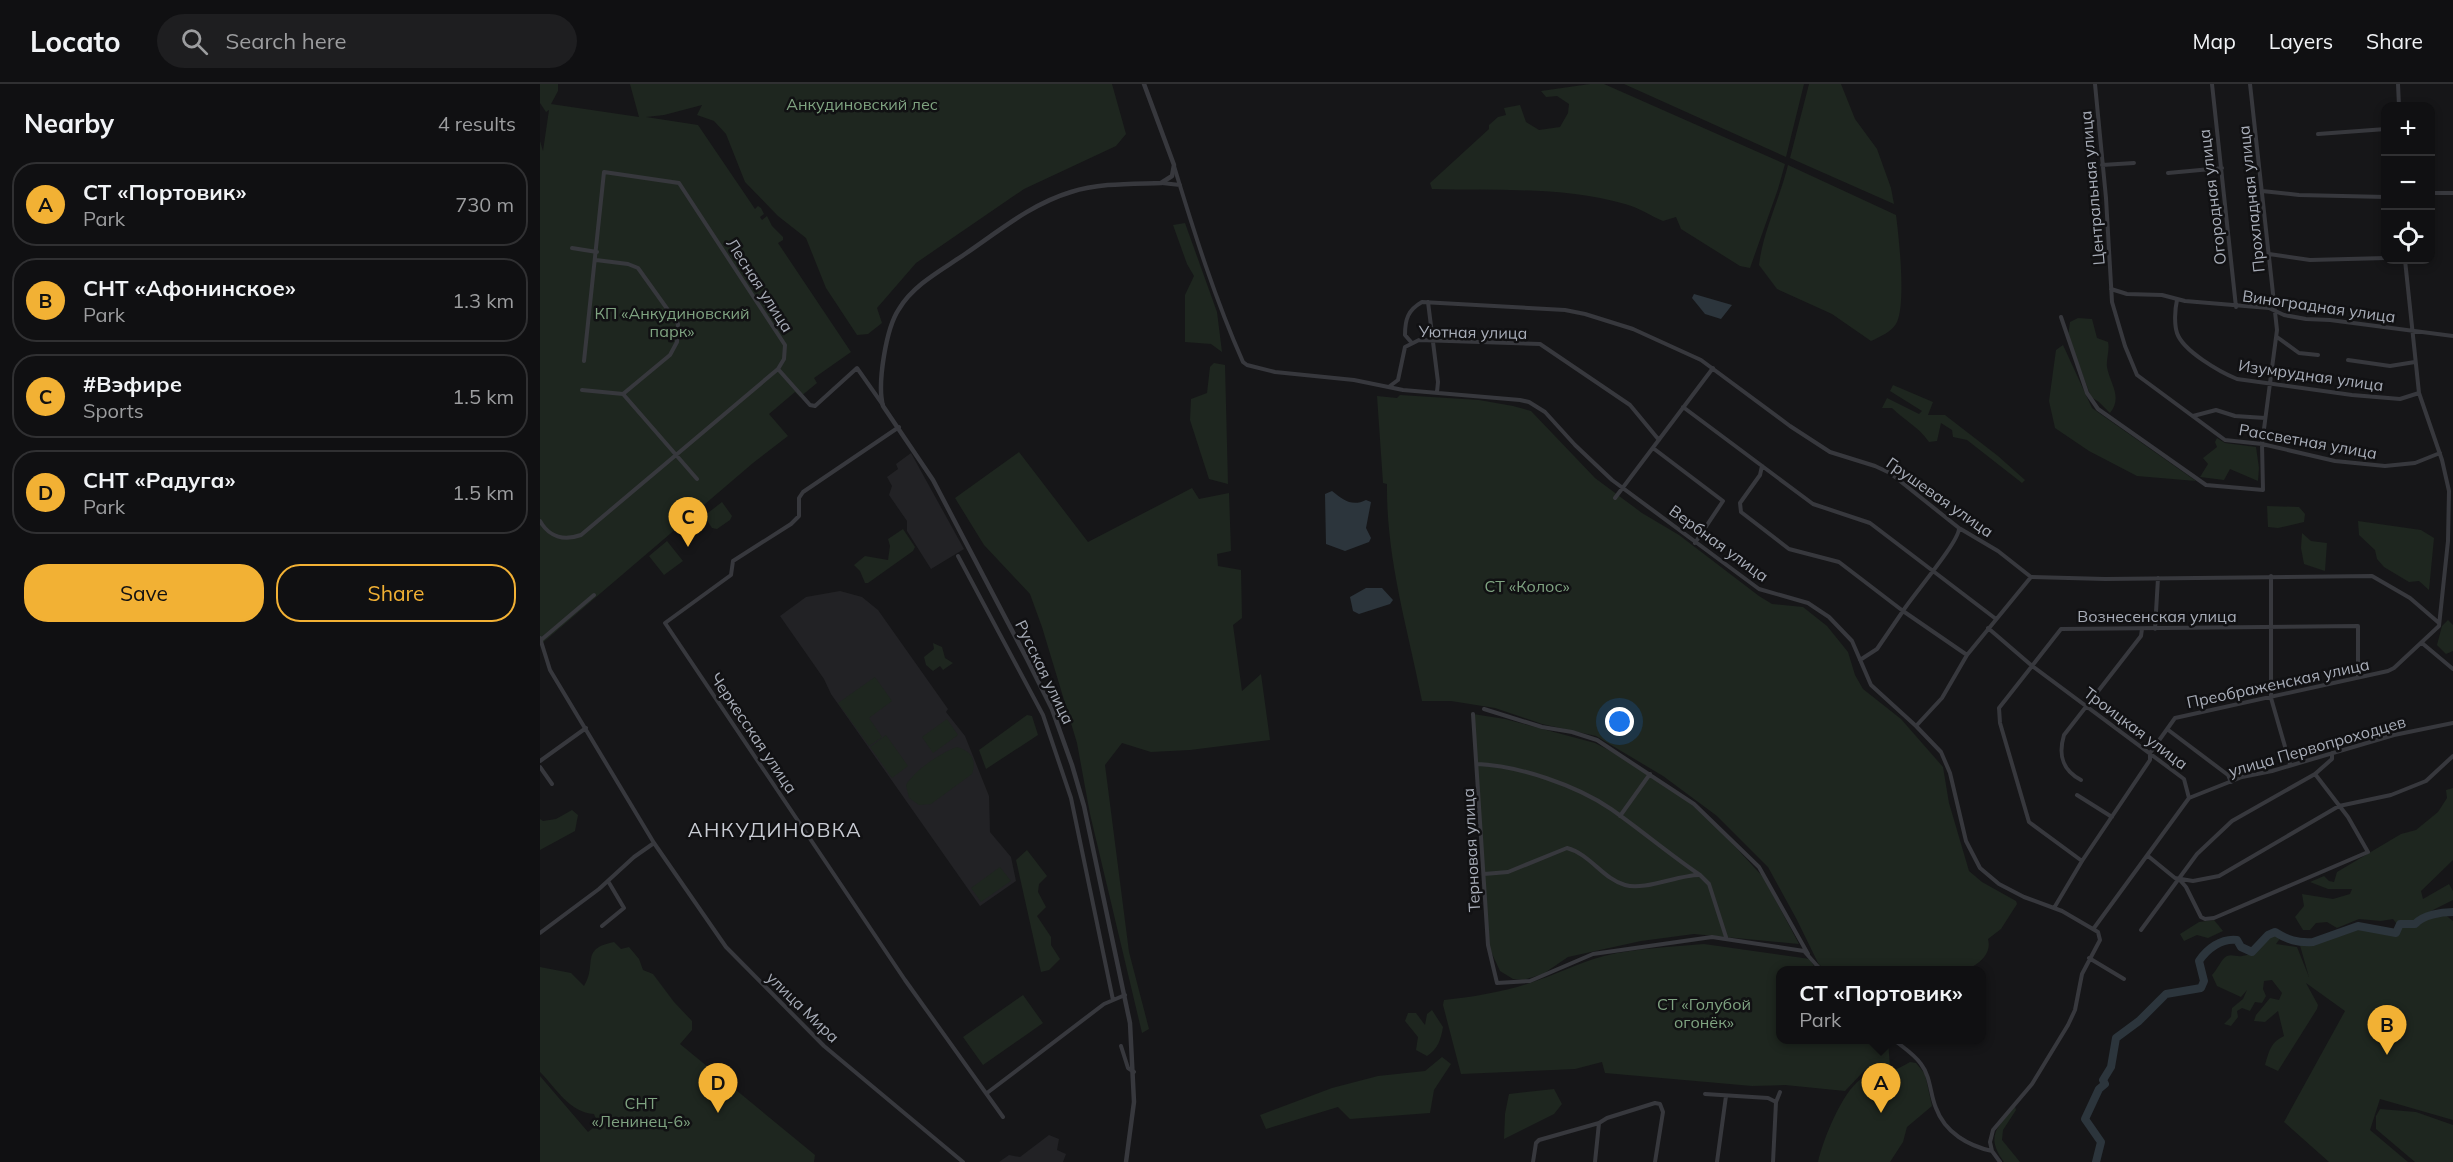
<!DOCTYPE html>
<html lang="en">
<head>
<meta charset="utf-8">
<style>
	:root { --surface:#101012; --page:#1e1e20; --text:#f1f3f6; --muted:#9c9d9f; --line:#303032; --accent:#f2b134 }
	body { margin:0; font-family:Mulish,sans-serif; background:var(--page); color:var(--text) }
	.controls { position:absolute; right:18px; top:18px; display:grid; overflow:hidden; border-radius:12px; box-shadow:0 3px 9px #0003 }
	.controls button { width:54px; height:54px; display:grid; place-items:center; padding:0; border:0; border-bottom:2px solid var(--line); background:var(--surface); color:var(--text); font:30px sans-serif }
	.you { position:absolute; left:1080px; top:638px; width:21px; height:21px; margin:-15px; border:4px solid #fff; border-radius:50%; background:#1a73e8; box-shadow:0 0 0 9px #1a73e833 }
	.badge { display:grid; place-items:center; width:39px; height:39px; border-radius:50%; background:var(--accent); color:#111; font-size:20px; font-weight:700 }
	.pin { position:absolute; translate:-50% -50px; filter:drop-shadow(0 2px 3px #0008) }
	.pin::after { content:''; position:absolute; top:32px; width:21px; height:18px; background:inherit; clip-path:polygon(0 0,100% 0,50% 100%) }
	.popup { position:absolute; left:1236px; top:882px; width:210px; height:78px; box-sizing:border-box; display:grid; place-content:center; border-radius:12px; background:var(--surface); filter:drop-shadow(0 2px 4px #0005); font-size:20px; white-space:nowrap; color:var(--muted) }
	.popup b { font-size:22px; color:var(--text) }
	.popup::after { content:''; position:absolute; left:50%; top:100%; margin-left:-12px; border:12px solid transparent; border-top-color:var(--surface) }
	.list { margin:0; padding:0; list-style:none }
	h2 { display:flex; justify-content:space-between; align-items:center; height:78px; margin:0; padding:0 24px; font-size:26px }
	h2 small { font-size:20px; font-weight:400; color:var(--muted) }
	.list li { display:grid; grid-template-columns:39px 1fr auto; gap:18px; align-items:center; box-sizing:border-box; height:84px; margin:0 12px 12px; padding:0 12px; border:2px solid var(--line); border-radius:24px }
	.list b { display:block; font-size:22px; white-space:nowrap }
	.list p { margin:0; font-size:20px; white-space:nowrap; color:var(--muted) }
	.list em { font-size:20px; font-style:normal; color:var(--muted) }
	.actions { display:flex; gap:12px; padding:18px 24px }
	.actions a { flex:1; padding:14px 0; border:2px solid var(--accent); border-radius:24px; text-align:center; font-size:21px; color:var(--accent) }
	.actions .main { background:var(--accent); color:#111 }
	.icon { flex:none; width:33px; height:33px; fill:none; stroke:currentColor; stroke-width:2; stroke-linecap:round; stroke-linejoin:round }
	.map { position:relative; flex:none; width:1913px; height:1078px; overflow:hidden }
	header { display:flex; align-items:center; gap:36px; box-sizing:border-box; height:84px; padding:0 30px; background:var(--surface); border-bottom:2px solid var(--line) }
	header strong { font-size:28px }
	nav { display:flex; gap:33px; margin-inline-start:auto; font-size:21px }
	.search { width:420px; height:54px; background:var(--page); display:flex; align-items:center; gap:15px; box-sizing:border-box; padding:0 21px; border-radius:33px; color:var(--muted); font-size:22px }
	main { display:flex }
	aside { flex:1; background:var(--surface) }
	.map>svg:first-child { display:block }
</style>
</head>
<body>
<header>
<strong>Locato</strong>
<div class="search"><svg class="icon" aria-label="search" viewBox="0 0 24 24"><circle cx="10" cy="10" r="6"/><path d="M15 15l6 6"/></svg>Search here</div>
<nav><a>Map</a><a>Layers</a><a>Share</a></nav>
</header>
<main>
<aside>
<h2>Nearby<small>4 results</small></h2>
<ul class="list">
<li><span class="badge">A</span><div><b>СТ «Портовик»</b><p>Park</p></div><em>730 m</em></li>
<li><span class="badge">B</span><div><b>СНТ «Афонинское»</b><p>Park</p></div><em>1.3 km</em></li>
<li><span class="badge">C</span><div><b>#Вэфире</b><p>Sports</p></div><em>1.5 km</em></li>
<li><span class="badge">D</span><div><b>СНТ «Радуга»</b><p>Park</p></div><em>1.5 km</em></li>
</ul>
<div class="actions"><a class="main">Save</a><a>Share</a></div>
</aside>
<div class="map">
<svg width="1913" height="1078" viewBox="0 0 1913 1078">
	<rect width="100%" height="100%" fill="#161618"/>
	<path fill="#222225" d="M371,369L424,465L391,485L367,447V437L349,411L352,402L347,393L358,385L356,380Z
		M300,507L322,513L338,526L408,625L406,628L425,652L449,712L450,748L471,773L476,797L440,822L291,610L284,595L240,532L266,513Z
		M509,1051L519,1055L517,1066L526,1070L523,1078H459L469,1071L480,1073Z"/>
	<path fill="#1e261f" d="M0,0H18V7L11,20L99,33L90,0H572L586,50L576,62L484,105L376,179L337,224L342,239L328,250L317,251L286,204L266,154L238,132L205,98L186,50L174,37L157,31L162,21L124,31L106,33L158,41L215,125L218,122L221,124L224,130L220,133L222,136L227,132L232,142L243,153V156L238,159L311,268L274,294L277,299L260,313L255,308L229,330L248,352L213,379L0,561V57L3,67L9,26L6,28L0,19Z
		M1050,0H1064L1245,80L1238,105L1210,184L1200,182L1141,145L1136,133L1123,137C1111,132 1098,123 1085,120C1022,102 956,107 892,105L890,99L949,45V41L958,33L966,31L964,24L980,21L986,38L999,46L1020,43L1028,29L1029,20L1017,12L1006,13L1001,7Z
		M1084,0H1264L1246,73Z
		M1269,0H1301L1315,35L1337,65L1351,104L1354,120L1250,74Z
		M1248,81L1356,131C1359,154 1366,218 1357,238C1353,247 1340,253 1331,257L1292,230L1237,205L1219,181C1223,147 1240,114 1248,81Z
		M645,139L677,228L682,268L671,260L645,258V211L654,192L647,180L633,141Z
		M1538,234L1552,235L1557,254L1568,258C1570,266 1566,275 1567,283C1570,300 1583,313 1570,329L1559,318L1551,313L1528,252L1530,238Z
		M1523,261L1552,324L1656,397L1597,392L1549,367L1515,344L1509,317L1516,266Z
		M674,279L685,281L688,400L669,395L650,336L651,315L667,309L670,283Z
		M1353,301L1393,318L1388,331H1405L1458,372L1485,396L1482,399L1427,356L1413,353L1412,346L1401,339L1397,357L1389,358C1378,342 1365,337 1352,324H1342L1347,314L1379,330L1382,327L1350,307Z
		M860,311L939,316L973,322L991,327L1055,394L1102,429L1139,451L1219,512L1232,520L1263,523L1287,542L1308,568L1315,591L1323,605L1361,635L1403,683L1409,719L1429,787L1442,798L1476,817L1477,820L1461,845L1448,855C1452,870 1439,880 1426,886H1289L1279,881L1257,836L1228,783L1177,732L1123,692L1056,652L1002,640L955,624L911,617H882C868,545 846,475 847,400L843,399L837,312L857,314Z
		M1677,354L1685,359L1716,363L1719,384L1718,397L1690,385L1684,396L1660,393L1668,380L1663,374L1677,363L1675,358Z
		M479,368L548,458L652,404L659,415L689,409L691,467L677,470L678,482L701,486L702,534L693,541L702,607L721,590L730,656L650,666L611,668L582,659L565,681L589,868L609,945L602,949L550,730L537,659L502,543L490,510L444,461L415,414Z
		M182,418L192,432L190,436L177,445L172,444L164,432Z
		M1727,422L1759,423L1765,430L1764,438L1738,444L1728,443Z
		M1818,437L1881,446L1894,454L1889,506L1879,497L1869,498L1844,483L1837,475L1835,466L1819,451Z
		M363,445L375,463L373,467L328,499H325L320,487L314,481L325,472L348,476L350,462L348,455Z
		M1762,449L1771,457L1787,459L1785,487L1764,480L1761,464Z
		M127,457L143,477L124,491L109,472Z
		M1908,536L1913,541V567L1906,570L1897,561L1902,542Z
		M393,559L402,563L405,574L413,579L403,586L400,582L393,587L386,581L384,573L394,565Z
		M335,593L352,617L329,634L342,653L329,662L298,619Z
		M933,630L965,635L1055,659L1082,673L1130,704L1166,731L1224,794L1259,860L1154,850L1101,857L1028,873L1003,890L983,896L973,895L960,887L948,861Z
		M487,631L492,632L498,651L446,685L439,666Z
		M407,635L418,651L393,669L382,653Z
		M346,651L368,682L352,694L330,663Z
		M417,663C431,667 437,675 432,690L391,720L379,721L369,714L366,701C375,686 400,669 417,663Z
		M1913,704V776L1881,807L1883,815L1909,800L1913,807V816L1877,834L1875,838L1856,839L1853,835L1841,837L1819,835L1797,844L1787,838L1776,839L1770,846H1763L1755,833L1764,822L1762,810L1793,815L1810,810L1812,805H1788L1770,798L1784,792L1789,797L1794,798L1797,788L1861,750L1876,746L1898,728L1907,714L1906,706Z
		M32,726L38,731L35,747L0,766V735L3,737L16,735Z
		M487,766L507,792L499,800L498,808L506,823L497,832L511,853V861L520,875L509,886L501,888L476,776Z
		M460,783L471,797L441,818L431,804Z
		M1903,829L1913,837V1036L1840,1015L1830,1046L1868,1078H1789L1744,1038L1805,927L1766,899L1778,921L1777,925L1738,987L1725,981C1729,967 1731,958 1744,952L1738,927L1725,938L1714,937L1716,931L1730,914L1739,916L1742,909L1732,896L1724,897L1723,905L1726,912L1722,919L1715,918L1710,927L1702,924L1697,927L1698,933L1691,942L1684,940L1691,933L1692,924L1703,915L1707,906L1701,913L1677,902L1672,891C1677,886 1682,874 1687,872C1692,870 1697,873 1702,872C1713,871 1724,861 1728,851L1735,849L1741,853L1736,860L1757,863L1769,893L1759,858L1773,860L1818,842L1856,849L1860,840H1875C1882,832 1894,831 1903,829Z
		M1674,836L1683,847L1668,854L1657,851L1644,857L1640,850L1659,838Z
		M74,858L81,865L89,863L99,875L103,886L113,890L134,918L152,937V946L140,960L275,1071L274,1078H0V992L48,1048L58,1040L54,1030C30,1029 16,1004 0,988V883L31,889L44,902C58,880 39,865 74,858Z
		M1164,860L1270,875L1276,886H1240V956H1348L1350,983L1325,986L1305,1007L1245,1001L1212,1002L1065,989L1062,978L1035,985L921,990L903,921L904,916C933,913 963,908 990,899C1015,891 1038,879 1064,872C1096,864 1131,863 1164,860Z
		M483,911L503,939L443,981L423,953Z
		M892,926L903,943C901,955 898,965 887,972L876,966L878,953L865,937L868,929H876L885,941L887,930Z
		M902,973L911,980L894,1006L890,1029L810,1035L798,1023L726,1045L720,1031L792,1004L838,992L885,987Z
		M1370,978L1376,979L1385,990L1392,1022L1367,1043L1363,1058L1350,1078H1278C1283,1056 1302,1008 1321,995C1329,988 1339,990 1348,988C1356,986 1363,982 1370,978Z
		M1014,1005L1022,1020L1014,1030L964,1055L965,1030L969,1010Z
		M1475,1022L1476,1026L1463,1046L1462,1056L1480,1078H1464C1445,1052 1457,1044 1475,1022Z
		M1840,1025L1876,1028L1913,1041V1078H1875L1836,1045V1032Z"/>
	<path fill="#2c353c" d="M1154,210L1192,221L1181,235L1165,230L1152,214Z
		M792,407C803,416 812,423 826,416L831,418L826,444L831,454L829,458L805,467L786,460L785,410Z
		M826,504H842L853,516L850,520L819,530L813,527L810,513Z"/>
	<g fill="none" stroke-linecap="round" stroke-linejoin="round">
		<path stroke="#2c353c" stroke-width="8" d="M1556,1078L1561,1058L1545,1035L1559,1005L1565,1000L1563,996L1571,983L1576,954L1599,937L1626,910L1661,904L1664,897L1659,877C1667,865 1681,854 1697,856L1701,863L1712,868L1728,851L1735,848C1748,856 1757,859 1773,858L1818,842L1856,849L1860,840H1875C1883,831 1901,828 1913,828"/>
		<path stroke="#37383d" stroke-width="4" d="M1555,0L1566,114L1572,218L1585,262L1597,291L1685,356L1722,360L1795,377L1845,382L1875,379L1900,369
			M1672,0L1696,223
			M1858,0L1859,22
			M1778,50L1846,45
			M1562,81L1594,79
			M634,82C654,148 675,215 703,278L707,281L735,288L814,296L863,306L980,316L989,318L1005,328L1035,361L1072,396L1219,505L1268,519L1289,533L1312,557L1331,601L1376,642L1401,668L1410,689L1426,757L1440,784L1459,800L1484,813L1522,827L1558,848L1560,856L1542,890L1535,926L1528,941L1492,1000L1453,1046L1450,1058L1452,1067L1460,1078
			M1628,89L1682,84
			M622,99L640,101
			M1722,107L1759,111L1846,113
			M1890,109H1913
			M32,164L57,168
			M1729,170L1770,176L1846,174
			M56,176L88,180L98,184L138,240L137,258L130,271L83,310
			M1571,205L1587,210L1622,211L1645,217L1729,224L1744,231L1766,235L1790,236L1913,252
			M1637,216C1635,225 1634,240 1637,249C1643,267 1680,288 1697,295L1812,311L1860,315L1879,309
			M888,218L898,298L897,308
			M1521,233L1547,309L1558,325L1666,401L1723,406L1722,360L1737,246L1710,0
			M1737,253L1759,269L1778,271
			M871,258L865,251C865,235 868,226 882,218L1025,226L1045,230L1093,245L1161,276L1250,342L1290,368L1335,382L1350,389L1419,444L1458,467L1491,493L1565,495L1832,492L1870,514L1899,539
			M1808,276L1850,282L1875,278
			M238,285L270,321L275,322L317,284L343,321
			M850,302L858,296L865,263L879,256L1000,260L1090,321L1119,356
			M42,306L83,310L157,395
			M1143,323L1273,420L1330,439L1456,535
			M1653,332L1676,326L1695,332L1725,334
			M359,343L263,408L259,414V432L251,440L193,477L191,491L125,539L365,896L463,1033
			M1113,364L1183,417L1155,459
			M1222,382L1220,391L1200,419L1201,428L1249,465L1299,478L1363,527C1373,511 1420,457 1419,444
			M1075,414L1173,284
			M0,437C9,453 24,457 41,451L238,285L244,275L245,261L139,99L64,88L44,277
			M418,472L503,631L531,714L573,916
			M1731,492V614L1750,680
			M1448,544L1491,581L1644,695L1649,714L1554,844
			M1615,545L1618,494
			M0,554L10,586L114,759L186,863L284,962L423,1078
			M1,556L54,511
			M1882,559L1913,585
			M1320,576L1337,565L1363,527L1427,571
			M944,625L1002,643L1032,648L1057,656L1154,720L1219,783L1268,870
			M933,630L948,861L957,899L990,897L1053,870L1172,853L1264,867L1281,886
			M1376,642L1402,614L1427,571L1491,493
			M1627,645L1688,691L1691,698
			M0,677L46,644
			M938,680C979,682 1036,701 1071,725C1101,746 1129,770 1160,791L1169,800L1186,853
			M0,683L12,700
			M1541,696C1522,686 1518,671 1524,651L1601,552L1602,545
			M1537,711L1572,733
			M1649,714L1702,693L1732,687L1854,651L1913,639
			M1080,732L1110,690
			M1608,772L1635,794L1653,797L1679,792L1799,722L1851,711L1886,697L1913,672
			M1542,777L1489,738L1460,639L1459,624L1521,545L1818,542V593
			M944,790L968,788L1027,764C1050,770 1063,795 1085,801C1104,807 1138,791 1159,791
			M1639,795L1646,803L1661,833L1665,835L1674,834L1828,768L1808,733L1775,690
			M1514,824L1542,777L1610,676V669L1635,634L1848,587L1854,584L1899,542L1908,457L1909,407L1902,376L1879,309L1865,176
			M62,842L84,824L68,797
			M1601,846L1657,770L1692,737L1775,690L1792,675V669
			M0,849L59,805L94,773L114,759
			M1549,874L1584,895
			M1354,956C1363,963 1375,971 1381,980C1391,993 1390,1010 1396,1024C1405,1049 1429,1062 1452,1067
			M581,962L588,984L594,988
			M447,1009L564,920L585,911
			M1165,1010L1228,1014L1236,1018
			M993,1078L996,1059L999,1056L1059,1039
			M1055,1078L1059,1039L1067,1034L1115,1019L1120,1020L1123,1028L1115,1078
			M1177,1078L1186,1012
			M1233,1078L1236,1018L1240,1008"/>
		<path stroke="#37383d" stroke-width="4.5" d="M586,1078L594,1018L590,939L544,722L532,681L512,625L487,575L393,396L343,322C337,300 346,244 359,225C374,200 402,186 425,170C459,147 491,120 531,108C559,99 592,100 621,99L632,92L634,81L604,0"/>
	</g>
	<g text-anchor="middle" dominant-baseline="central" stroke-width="5" stroke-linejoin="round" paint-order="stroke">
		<g font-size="16" fill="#7fa381" stroke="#111113">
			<text x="322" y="20">Анкудиновский лес</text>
			<text x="132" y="229">КП «Анкудиновский<tspan x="132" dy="18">парк»</tspan></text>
			<text x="987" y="502">СТ «Колос»</text>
			<text x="1164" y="920">СТ «Голубой<tspan x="1164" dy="18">огонёк»</tspan></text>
			<text x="101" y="1019">СНТ<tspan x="101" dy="18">«Ленинец-6»</tspan></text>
		</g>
		<g font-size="16" fill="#a8adb8" stroke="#111113">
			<text transform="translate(1552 104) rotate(-95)">Центральная улица</text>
			<text transform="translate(1672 113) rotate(-97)">Огородная улица</text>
			<text transform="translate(1711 115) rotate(-96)">Прохладная улица</text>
			<text transform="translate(220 201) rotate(57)">Лесная улица</text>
			<text transform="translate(1779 222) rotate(8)">Виноградная улица</text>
			<text transform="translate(933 248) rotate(1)">Уютная улица</text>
			<text transform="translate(1771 291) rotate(8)">Изумрудная улица</text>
			<text transform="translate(1768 357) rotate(10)">Рассветная улица</text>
			<text transform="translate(1400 413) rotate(35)">Грушевая улица</text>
			<text transform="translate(1179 459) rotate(36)">Вербная улица</text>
			<text x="1617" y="532">Вознесенская улица</text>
			<text transform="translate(505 588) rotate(64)">Русская улица</text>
			<text transform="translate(1738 599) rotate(-12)">Преображенская улица</text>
			<text transform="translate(1596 644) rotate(37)">Троицкая улица</text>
			<text transform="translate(214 649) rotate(56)">Черкесская улица</text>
			<text transform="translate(1777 662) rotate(-16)">улица Первопроходцев</text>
			<text transform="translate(931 766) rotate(-93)">Терновая улица</text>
			<text transform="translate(263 923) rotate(44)">улица Мира</text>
		</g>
		<g font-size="20" letter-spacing="1.5" fill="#c9ccd4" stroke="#111113">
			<text x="235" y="745">АНКУДИНОВКА</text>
		</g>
	</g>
</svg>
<div class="controls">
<button>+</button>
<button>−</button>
<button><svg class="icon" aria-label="locate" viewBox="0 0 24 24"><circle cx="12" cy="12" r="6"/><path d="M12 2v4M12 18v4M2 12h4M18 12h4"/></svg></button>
</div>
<div class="you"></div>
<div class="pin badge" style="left:1341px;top:1029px">A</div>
<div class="popup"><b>СТ «Портовик»</b>Park</div>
<div class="pin badge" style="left:1847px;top:971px">B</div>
<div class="pin badge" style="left:148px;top:463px">C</div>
<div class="pin badge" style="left:178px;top:1029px">D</div>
</div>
</main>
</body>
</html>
